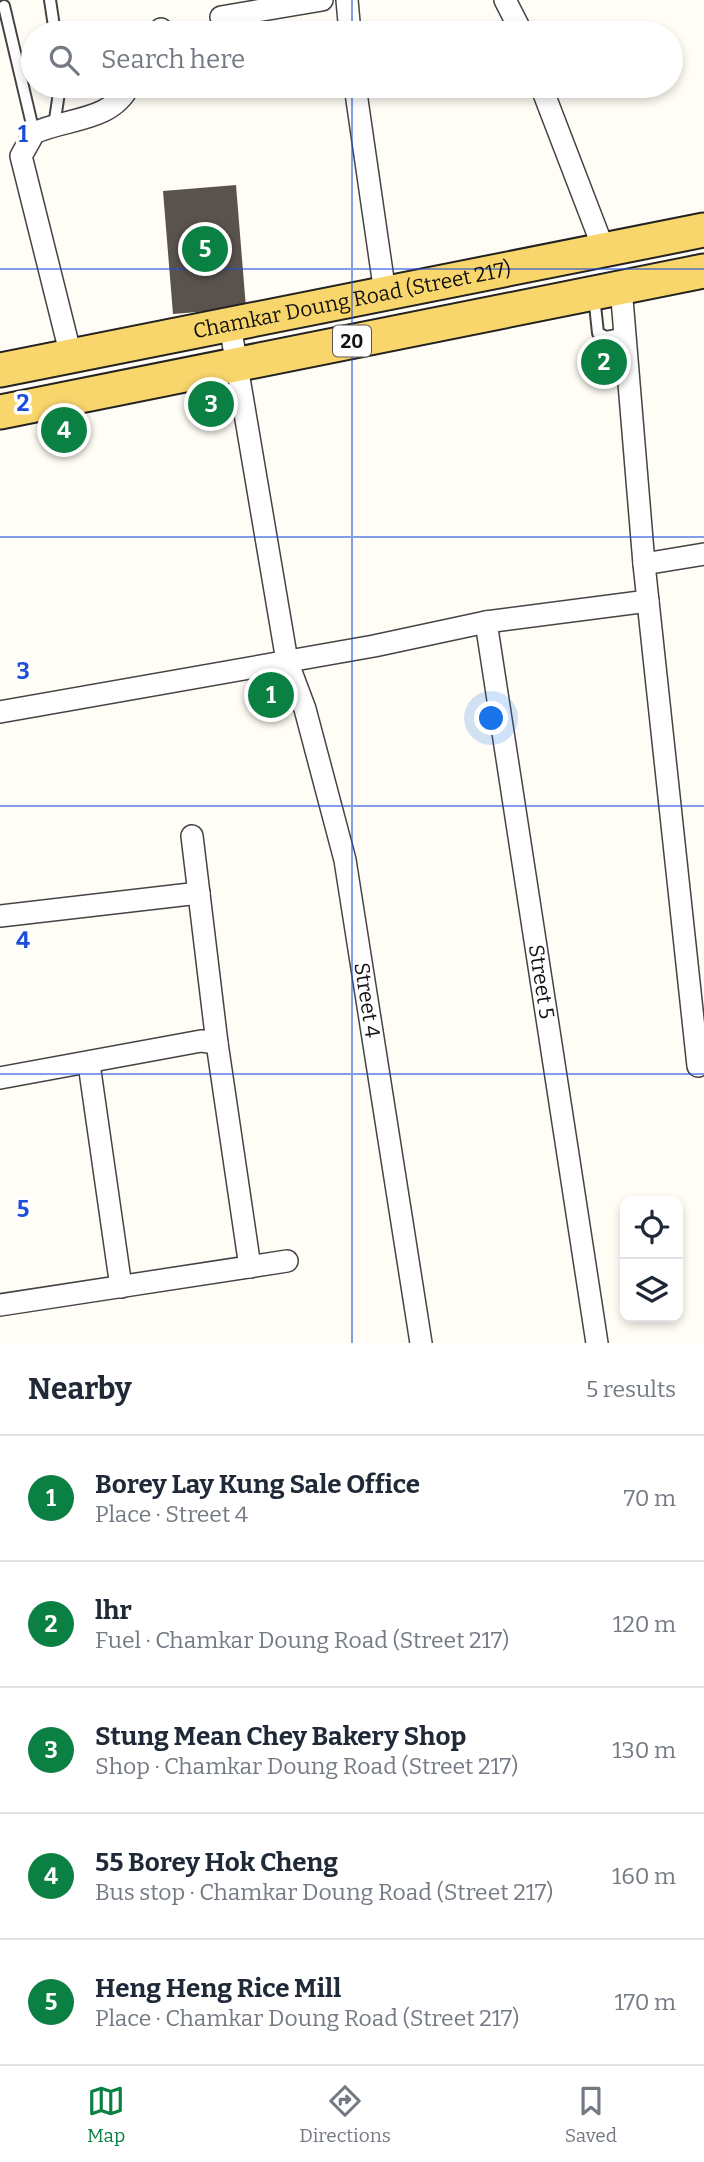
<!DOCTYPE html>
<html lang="en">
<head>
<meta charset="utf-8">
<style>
	:root { --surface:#fff; --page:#f2f2f3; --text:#1f2937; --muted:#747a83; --line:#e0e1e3; --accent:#0b8043 }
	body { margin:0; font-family:Bitter,serif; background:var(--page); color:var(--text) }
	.controls { position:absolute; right:21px; bottom:21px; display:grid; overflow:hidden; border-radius:14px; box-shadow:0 4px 10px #0003 }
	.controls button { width:63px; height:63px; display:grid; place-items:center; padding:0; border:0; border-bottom:2px solid var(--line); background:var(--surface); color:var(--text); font:35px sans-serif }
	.you { position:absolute; left:492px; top:719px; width:24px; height:24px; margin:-18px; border:5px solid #fff; border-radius:50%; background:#1a73e8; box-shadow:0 0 0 10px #1a73e833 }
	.badge { display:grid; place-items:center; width:46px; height:46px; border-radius:50%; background:var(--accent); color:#fff; font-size:23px; font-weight:700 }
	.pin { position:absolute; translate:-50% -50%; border:4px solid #fff; box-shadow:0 2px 7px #0006 }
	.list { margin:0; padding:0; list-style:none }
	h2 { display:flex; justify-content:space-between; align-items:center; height:91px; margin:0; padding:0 28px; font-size:30px }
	h2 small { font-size:23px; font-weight:400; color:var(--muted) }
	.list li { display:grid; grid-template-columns:46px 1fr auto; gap:21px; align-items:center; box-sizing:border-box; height:126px; padding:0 28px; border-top:2px solid var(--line) }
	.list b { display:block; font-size:26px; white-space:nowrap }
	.list p { margin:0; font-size:23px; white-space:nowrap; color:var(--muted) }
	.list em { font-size:23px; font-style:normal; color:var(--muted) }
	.icon { flex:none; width:38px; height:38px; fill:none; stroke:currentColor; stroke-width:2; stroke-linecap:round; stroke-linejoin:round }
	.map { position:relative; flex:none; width:704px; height:1343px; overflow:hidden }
	.search { position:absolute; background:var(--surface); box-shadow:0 4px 10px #0003; left:21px; right:21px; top:21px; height:77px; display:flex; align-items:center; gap:18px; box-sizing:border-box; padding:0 24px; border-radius:38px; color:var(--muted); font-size:26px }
	.sheet { height:721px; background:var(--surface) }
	nav { display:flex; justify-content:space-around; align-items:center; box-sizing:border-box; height:98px; border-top:2px solid var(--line); background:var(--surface); font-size:19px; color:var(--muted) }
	nav a { display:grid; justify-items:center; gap:4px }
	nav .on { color:var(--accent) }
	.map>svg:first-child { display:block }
</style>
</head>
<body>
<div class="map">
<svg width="704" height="1343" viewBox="0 0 704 1343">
	<rect width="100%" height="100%" fill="#fffdf5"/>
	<path fill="#5a524d" d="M236,185L246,308L173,314L163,191Z
		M230,390L233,409L191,418L188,399Z
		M275,679L278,710L267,711L263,680Z"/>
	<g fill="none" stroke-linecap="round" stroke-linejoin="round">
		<defs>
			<path id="lane" d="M50,0L55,33
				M4,6L34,133
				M54,126L60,86
				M594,296L598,333L606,337L626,333"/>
			<g id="street">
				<path d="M347,0L350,33"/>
				<path d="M505,0L522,33"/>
				<path d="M221,17L322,0"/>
				<path d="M157,33L161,29"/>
				<path d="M355,86L385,293"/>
				<path d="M541,86L604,250"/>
				<path d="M621,287L644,564L698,1066"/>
				<path id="s1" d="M230,325L287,661L305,709L345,860L421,1343"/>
				<path d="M71,356L21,156L34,133C66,118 111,122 129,86"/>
				<path d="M644,564L704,554"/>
				<path id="s2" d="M486,622L597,1343"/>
				<path d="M0,712L374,646L486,622L648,601"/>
				<path d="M192,836L217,1043L250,1267"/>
				<path d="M0,916L199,893"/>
				<path d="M89,1064L121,1287"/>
				<path d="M0,1078L201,1041L217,1043"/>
				<path d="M0,1305L287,1261"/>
			</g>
			<g id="primary">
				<path id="s3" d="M0,370L704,230"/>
				<path d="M0,412L704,271"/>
			</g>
		</defs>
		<use href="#lane" stroke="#444" stroke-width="14"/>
		<use href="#street" stroke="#444" stroke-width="24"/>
		<use href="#primary" stroke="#222" stroke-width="37"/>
		<use href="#lane" stroke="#fff" stroke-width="10"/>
		<use href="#street" stroke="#fff" stroke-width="21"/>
		<use href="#primary" stroke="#f9d66b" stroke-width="33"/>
	</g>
	<path fill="none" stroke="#1d4ed8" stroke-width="2" stroke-opacity="0.55" d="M352,0V33M352,86V1343M0,269H704M0,537H704M0,806H704M0,1074H704"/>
	<g text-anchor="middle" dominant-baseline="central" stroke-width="7" stroke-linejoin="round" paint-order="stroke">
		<rect fill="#fff" stroke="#585858" stroke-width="2" x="333" y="325.5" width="38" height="31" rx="5"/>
		<g font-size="19" font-weight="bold" fill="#111">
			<text x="352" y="341">20</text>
		</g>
		<g font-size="21" fill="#111" stroke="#fff">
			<text stroke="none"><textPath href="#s3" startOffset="359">Chamkar Doung Road (Street 217)</textPath></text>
			<text stroke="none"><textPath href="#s2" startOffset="364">Street 5</textPath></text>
			<text stroke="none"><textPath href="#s1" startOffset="690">Street 4</textPath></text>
		</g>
	</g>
	<g font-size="23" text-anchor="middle" font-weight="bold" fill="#1d4ed8" stroke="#fff" stroke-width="7" stroke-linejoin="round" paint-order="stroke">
		<text x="23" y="142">1</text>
		<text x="23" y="411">2</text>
		<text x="23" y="679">3</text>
		<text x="23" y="948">4</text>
		<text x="23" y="1217">5</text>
	</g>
</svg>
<div class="controls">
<button><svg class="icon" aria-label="locate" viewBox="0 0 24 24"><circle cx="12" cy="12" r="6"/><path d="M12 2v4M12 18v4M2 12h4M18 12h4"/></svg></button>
<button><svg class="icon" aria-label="layers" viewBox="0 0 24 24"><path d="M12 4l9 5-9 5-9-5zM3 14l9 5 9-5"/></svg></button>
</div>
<div class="you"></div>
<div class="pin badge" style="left:271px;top:695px">1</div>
<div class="pin badge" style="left:604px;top:362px">2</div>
<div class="pin badge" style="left:211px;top:404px">3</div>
<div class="pin badge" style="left:64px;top:430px">4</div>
<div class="pin badge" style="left:205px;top:249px">5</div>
<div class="search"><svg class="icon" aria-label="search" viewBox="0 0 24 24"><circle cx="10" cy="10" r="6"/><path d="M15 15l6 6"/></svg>Search here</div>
</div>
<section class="sheet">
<h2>Nearby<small>5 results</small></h2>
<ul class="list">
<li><span class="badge">1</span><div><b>Borey Lay Kung Sale Office</b><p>Place · Street 4</p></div><em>70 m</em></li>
<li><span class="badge">2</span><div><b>lhr</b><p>Fuel · Chamkar Doung Road (Street 217)</p></div><em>120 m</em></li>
<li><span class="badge">3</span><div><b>Stung Mean Chey Bakery Shop</b><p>Shop · Chamkar Doung Road (Street 217)</p></div><em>130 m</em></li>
<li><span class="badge">4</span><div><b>55 Borey Hok Cheng</b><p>Bus stop · Chamkar Doung Road (Street 217)</p></div><em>160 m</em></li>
<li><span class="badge">5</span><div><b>Heng Heng Rice Mill</b><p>Place · Chamkar Doung Road (Street 217)</p></div><em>170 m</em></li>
</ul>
</section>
<nav>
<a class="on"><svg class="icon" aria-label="map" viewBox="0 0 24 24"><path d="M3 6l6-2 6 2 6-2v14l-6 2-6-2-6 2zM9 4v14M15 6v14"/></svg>Map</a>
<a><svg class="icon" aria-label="directions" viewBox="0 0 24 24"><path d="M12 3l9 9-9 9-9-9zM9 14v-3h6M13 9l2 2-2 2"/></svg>Directions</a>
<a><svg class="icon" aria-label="saved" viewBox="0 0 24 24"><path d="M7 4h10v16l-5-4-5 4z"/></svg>Saved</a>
</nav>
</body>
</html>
